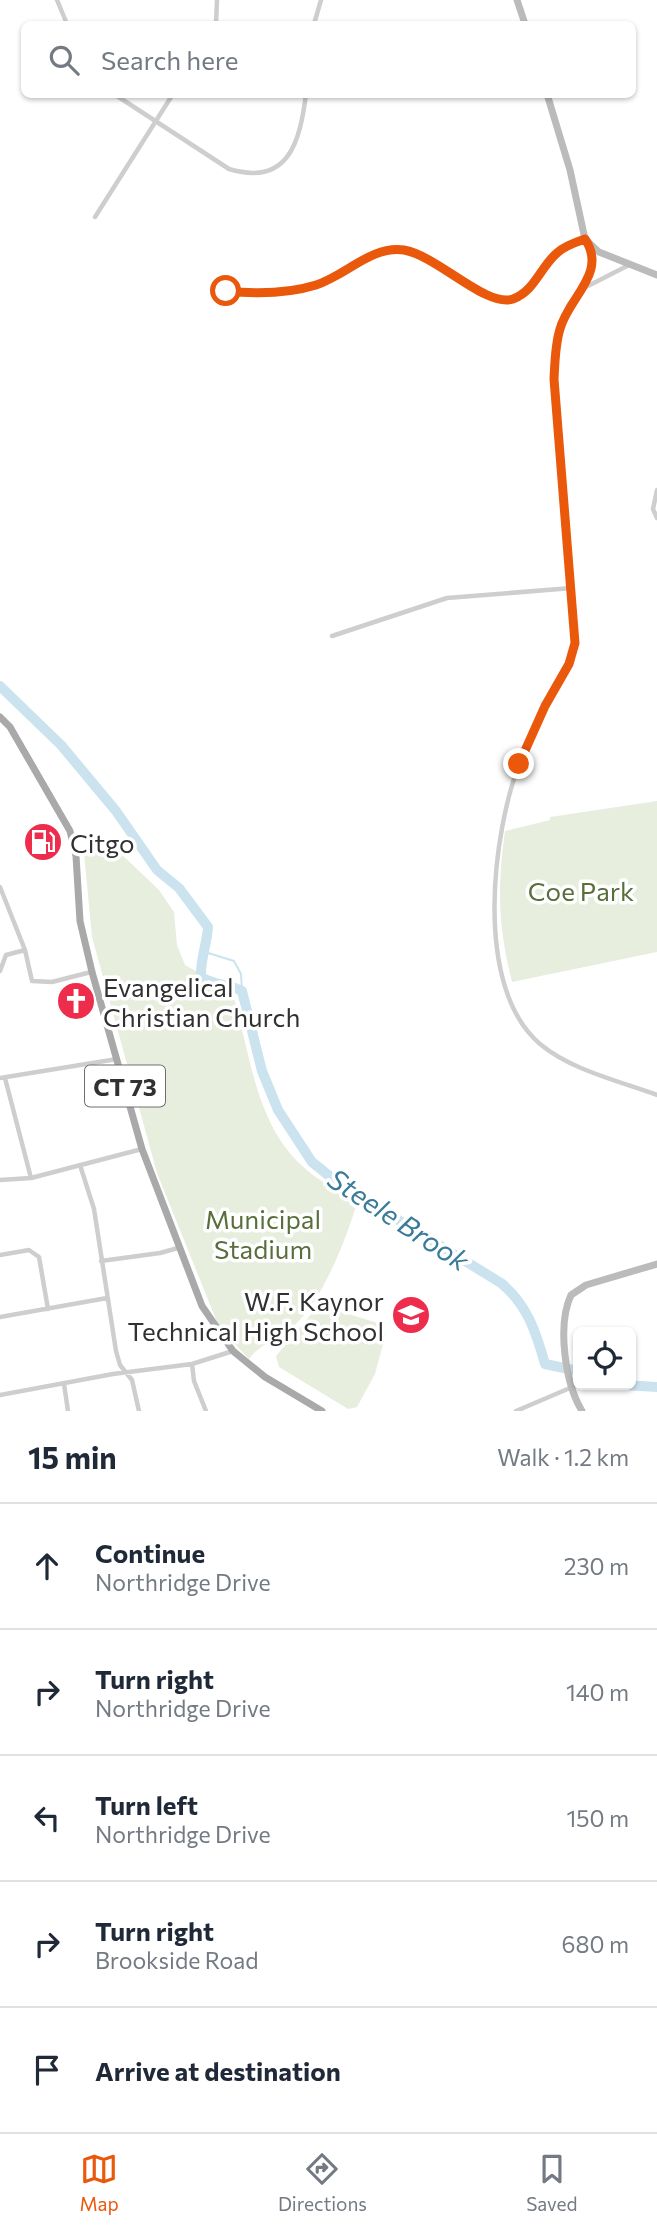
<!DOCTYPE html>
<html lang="en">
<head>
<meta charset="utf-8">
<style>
	:root { --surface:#fff; --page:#f6f6f7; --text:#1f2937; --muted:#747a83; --line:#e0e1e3; --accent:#ea580c }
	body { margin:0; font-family:Commissioner,sans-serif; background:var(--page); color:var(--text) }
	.controls { position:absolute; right:21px; bottom:21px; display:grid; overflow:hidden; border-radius:10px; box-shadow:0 2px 5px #0004 }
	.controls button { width:63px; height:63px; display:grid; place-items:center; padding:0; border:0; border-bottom:2px solid var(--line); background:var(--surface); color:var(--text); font:35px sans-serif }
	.stop { position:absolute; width:21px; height:21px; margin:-16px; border:5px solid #ea580c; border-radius:50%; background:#fff }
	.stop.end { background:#ea580c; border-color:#fff; box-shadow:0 2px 7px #0008 }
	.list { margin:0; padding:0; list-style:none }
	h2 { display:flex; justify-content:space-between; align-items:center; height:91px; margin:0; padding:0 28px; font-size:30px }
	h2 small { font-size:23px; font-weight:400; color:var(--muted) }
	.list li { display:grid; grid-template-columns:46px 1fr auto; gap:21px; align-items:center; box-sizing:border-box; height:126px; padding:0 28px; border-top:2px solid var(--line) }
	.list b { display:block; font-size:26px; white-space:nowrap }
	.list p { margin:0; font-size:23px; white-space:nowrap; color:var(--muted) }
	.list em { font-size:23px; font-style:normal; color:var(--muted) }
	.icon { flex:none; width:38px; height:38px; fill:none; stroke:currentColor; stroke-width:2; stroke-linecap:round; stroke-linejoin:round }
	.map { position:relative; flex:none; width:657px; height:1411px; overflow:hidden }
	.search { position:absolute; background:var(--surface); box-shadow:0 2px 5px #0004; left:21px; right:21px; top:21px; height:77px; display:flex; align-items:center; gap:18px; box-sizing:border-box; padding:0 24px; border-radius:10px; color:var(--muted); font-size:26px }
	.sheet { height:721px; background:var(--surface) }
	nav { display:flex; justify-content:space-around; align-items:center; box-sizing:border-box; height:98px; border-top:2px solid var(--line); background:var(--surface); font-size:19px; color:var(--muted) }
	nav a { display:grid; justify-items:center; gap:4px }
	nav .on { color:var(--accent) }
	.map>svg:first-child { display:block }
</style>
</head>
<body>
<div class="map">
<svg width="657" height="1411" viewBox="0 0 657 1411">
	<rect width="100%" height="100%" fill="#fff"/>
	<path fill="#e8eede" d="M657,801V952L512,982C498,926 497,888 505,831L550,820V817Z
		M116,849L159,890L174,912L177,945L185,965L232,991C251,1053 254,1127 308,1171C323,1183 341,1193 357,1203C346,1240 324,1296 296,1324C282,1338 260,1343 249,1359L219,1327L157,1173L92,937L84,853Z
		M319,1305L381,1324L386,1333L375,1374L357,1407L348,1409L279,1367L276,1356Z"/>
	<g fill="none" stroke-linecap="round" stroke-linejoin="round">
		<path stroke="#cae3ee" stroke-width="2" d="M205,952L234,961L241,974L242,991"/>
		<path stroke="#cae3ee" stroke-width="10" d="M0,686L61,745L116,811L157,870L179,888L208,927C207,944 200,960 201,977C215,986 227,983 242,991L262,1071L278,1110L312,1162L338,1183L501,1283C527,1304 536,1332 545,1364L578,1371
			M624,1385L657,1387"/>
		<path stroke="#cecece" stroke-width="4.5" d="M57,0L67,24
			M216,24L217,0
			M314,24L321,0
			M114,94L229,169C289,187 300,141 306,94
			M95,217L173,94
			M629,265L586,287L569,304L555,351L554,378L575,643C563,684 536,719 521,759C492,832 473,987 540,1044C571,1070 619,1081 657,1095
			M586,286L591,265L590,246
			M226,291C262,295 302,293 336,278C359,268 376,246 404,250C438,256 486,308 513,299C534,291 541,266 557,253C564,246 576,242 585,239
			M657,490L653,509L657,518
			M332,636L447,598L572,588
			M0,887L25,950L32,981L52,982L91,972
			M0,971L6,955L25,950
			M0,1078L117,1059
			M5,1078L31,1178
			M80,1165L94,1209L116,1351L120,1365L132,1380L139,1411
			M0,1180L31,1178L142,1149
			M0,1255L29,1250L39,1257L48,1309
			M101,1261L160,1253L178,1248
			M0,1317L107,1298
			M192,1364L194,1381L206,1411
			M64,1384L68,1411
			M0,1395L113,1374L192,1364L233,1351
			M516,1411L570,1388"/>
		<path stroke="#bbb" stroke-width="7" d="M517,0L525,24
			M547,94L570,170L585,239L599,252L657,275
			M582,1411C565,1383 557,1325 571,1295L586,1285L657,1264"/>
		<path stroke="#a9a9a9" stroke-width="7" d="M0,717L10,727L70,831L76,856L80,921L92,972L142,1149L202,1306L233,1351L265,1377L322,1411"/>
	</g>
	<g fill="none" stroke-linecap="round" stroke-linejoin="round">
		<path stroke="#ea580c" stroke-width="9" d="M226,291C255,294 287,294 316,285C345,276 372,245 404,250C438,256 486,308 513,299C535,291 541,266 557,253C564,246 576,242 585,239C608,273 568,298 560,329C555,345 555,362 554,379L575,643L569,664L545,706L519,764"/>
	</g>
	<defs>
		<symbol id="fuel-disc" viewBox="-11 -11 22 22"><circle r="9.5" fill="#ee2d4c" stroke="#fff"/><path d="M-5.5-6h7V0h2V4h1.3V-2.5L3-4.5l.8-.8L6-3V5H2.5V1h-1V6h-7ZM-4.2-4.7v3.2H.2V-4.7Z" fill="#fff"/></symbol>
		<symbol id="church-disc" viewBox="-11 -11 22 22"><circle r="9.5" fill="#ee2d4c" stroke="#fff"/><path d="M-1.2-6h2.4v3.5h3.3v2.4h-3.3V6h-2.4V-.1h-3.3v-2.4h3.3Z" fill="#fff"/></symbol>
		<symbol id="school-disc" viewBox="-11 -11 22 22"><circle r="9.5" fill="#ee2d4c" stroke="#fff"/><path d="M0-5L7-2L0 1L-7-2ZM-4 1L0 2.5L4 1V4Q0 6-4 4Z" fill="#fff"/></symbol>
	</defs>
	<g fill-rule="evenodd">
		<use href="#fuel-disc" x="21" y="820" width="44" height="44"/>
		<use href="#church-disc" x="54" y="979" width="44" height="44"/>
		<use href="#school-disc" x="389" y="1293" width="44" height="44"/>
	</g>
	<g text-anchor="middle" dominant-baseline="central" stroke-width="7" stroke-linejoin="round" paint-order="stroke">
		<rect fill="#fff" stroke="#6f6f6f" stroke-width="2" x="85" y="1065.5" width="80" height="41" rx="5"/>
		<g font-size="24" font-weight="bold" fill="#313131">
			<text x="125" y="1086">CT 73</text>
		</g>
		<g font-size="26" fill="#313131" stroke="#fff" text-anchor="start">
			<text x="70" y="842">Citgo</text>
			<text x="103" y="986">Evangelical<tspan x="103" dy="30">Christian Church</tspan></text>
			<text x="384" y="1300" text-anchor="end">W.F. Kaynor<tspan x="384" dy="30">Technical High School</tspan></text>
		</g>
		<g font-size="26" fill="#586f3b" stroke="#fff">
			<text x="581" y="890">Coe Park</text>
			<text x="263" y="1218">Municipal<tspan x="263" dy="30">Stadium</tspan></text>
		</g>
		<g font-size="28" font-style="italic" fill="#3a7c98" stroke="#fff">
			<text transform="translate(399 1219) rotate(33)">Steele Brook</text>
		</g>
	</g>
</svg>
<div class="controls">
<button><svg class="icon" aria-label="locate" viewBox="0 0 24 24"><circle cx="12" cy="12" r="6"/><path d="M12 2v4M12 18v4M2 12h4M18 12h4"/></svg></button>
</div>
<div class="stop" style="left:226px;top:291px"></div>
<div class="stop end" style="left:519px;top:764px"></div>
<div class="search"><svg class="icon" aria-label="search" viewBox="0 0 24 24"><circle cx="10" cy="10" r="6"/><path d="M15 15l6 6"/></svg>Search here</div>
</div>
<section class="sheet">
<h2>15 min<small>Walk · 1.2 km</small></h2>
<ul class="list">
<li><svg class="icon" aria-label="ahead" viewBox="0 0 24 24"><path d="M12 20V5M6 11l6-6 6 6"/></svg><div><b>Continue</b><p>Northridge Drive</p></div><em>230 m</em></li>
<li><svg class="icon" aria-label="right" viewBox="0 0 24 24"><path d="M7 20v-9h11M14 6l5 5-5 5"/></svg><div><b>Turn right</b><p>Northridge Drive</p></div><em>140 m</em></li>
<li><svg class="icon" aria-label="left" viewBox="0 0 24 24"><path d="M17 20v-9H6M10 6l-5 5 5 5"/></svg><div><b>Turn left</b><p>Northridge Drive</p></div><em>150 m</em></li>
<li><svg class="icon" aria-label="right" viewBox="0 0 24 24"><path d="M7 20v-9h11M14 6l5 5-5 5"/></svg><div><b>Turn right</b><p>Brookside Road</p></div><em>680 m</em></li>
<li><svg class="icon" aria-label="arrive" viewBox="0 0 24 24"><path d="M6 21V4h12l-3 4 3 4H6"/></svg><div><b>Arrive at destination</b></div></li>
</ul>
</section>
<nav>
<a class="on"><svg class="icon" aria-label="map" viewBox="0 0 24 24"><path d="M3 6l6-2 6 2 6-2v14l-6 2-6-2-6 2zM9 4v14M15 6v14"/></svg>Map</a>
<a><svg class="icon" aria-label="directions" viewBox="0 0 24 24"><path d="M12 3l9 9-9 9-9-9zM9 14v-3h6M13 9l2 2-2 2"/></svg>Directions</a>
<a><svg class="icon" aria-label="saved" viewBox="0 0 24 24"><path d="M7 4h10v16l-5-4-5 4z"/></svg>Saved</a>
</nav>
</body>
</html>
